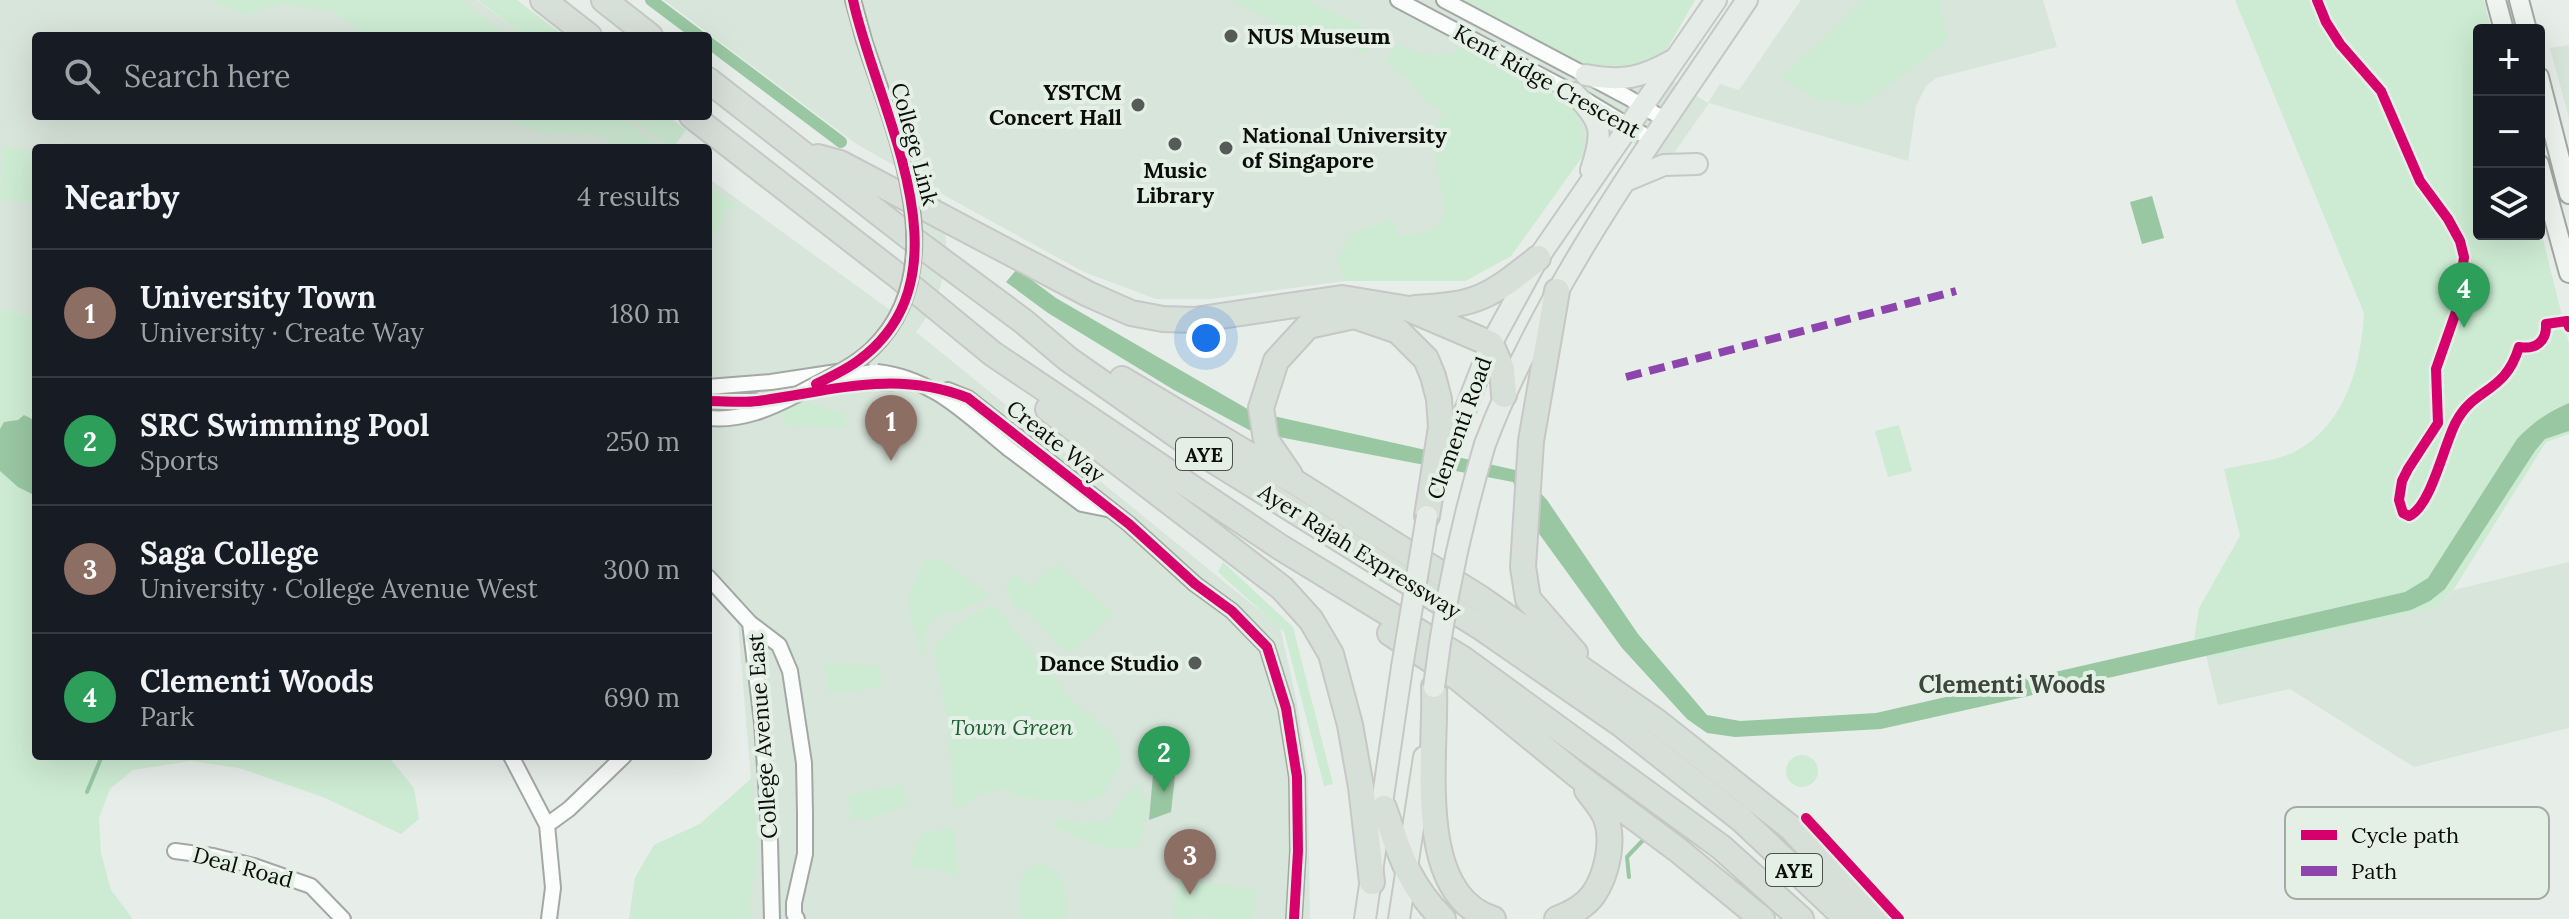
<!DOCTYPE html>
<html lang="en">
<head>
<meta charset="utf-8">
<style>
	:root { --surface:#171b24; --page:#242831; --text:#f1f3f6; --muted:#9ea1a6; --line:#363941; --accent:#db2777 }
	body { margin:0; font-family:Lora,serif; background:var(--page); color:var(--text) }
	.controls { position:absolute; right:24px; top:24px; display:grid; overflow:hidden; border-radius:8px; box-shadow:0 8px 32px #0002 }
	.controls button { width:72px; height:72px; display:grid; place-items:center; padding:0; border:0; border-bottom:2px solid var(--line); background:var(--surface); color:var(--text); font:40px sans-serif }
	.you { position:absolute; left:1206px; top:338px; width:28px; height:28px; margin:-20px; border:6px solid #fff; border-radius:50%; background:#1a73e8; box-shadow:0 0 0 12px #1a73e833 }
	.badge { display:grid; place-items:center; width:52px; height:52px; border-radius:50%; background:var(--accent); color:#fff; font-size:26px; font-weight:700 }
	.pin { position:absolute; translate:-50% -66px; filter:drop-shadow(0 2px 4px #0008) }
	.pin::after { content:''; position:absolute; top:42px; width:28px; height:24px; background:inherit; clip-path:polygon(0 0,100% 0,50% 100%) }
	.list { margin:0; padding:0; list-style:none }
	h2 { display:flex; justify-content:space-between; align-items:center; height:104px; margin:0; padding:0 32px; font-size:34px }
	h2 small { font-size:26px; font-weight:400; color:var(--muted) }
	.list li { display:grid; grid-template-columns:52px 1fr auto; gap:24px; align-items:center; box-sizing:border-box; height:128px; padding:0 32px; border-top:2px solid var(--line) }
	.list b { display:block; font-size:30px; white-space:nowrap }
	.list p { margin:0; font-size:26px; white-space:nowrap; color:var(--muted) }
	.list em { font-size:26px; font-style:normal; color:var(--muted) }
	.icon { flex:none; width:44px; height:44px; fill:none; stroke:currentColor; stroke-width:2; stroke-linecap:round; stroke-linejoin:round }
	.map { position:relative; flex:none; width:2569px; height:919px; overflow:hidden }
	.search { position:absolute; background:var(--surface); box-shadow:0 8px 32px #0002; left:32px; top:32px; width:680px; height:88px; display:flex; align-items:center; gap:20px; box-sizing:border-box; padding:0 28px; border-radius:8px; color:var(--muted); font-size:30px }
	.panel { position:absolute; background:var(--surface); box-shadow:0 8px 32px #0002; left:32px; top:144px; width:680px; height:616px; border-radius:8px }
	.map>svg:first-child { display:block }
</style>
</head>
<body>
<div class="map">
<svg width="2569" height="919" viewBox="0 0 2569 919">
	<rect width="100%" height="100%" fill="#e7ede8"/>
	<path fill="#d8e5da" d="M0,0H477L524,36H36V116H628L669,148H36V316L0,309Z
		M664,0H1695L1655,70L1708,103L1720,84L1739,90L1801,0H2043L2057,47L1936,78L1926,86L1916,106L1908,161L1709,103L1667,163L1604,125L1511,256L1465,281H1345L1210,299H1156L1084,272L940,193L946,242L941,285L928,315L916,332L1280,627L1296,698L1308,772L1310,919H629L635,878L654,845L700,824L751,779L738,624L708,591V178L890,310L900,293L905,256L906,215L897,167L855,143Z
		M2569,45V118L2550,48Z
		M2569,562V728L2414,767L2290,689L2218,705L2207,659L2437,607L2454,590Z"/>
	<path fill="#cdebd3" d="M212,0H460L507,36H364L336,12L282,4L244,15Z
		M478,0H517L564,36H524Z
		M1232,0H1307L1374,32L1370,41L1372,42L1366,53L1335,42L1316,43Z
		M1444,0H1695L1663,54L1645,64L1598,77Z
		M1864,0H1939L1948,41L1861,106L1816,98L1781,78Z
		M2235,0H2484L2491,30H2479V234H2539V223L2569,344V403L2554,409L2428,578L2405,592L2194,640L2199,608L2240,536L2224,469C2245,464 2278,461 2296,451C2346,424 2361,365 2364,313Z
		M1471,38L1585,105L1579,117L1585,153L1511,256L1465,281H1345L1337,261L1350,235L1393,219L1397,236C1418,233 1433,234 1446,217L1432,137L1444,111L1425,101L1409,80L1385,63L1398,44C1430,57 1444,63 1471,38Z
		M514,116H620L662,148H615L600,134L548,133L516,125Z
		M628,116H668L686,130L673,148H669Z
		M2,146L36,153V204L0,199Z
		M708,184L739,208L726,209L723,223L710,240H708Z
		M0,309L36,316V756H388L414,788L419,819L401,834L323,797L239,768L191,761L133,770L110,789L99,818L101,853L111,890L133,919H0Z
		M807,402L846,414V428L783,425L782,411Z
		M1899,425L1912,471L1888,477L1875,431Z
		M2569,431V434L2546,442L2454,589L2437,607L2207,659L2206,656L2411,610L2430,601L2445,588L2535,451L2545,439Z
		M936,558L949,564L989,597L960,611L948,612L931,620L925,635L924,657C916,634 903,610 913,585C917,576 922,571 923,561Z
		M1223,562L1293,627L1333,784L1324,786L1284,632L1218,572Z
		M1056,564L1114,613L1072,652L1063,651L1029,613L1020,611L1011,602L1009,590L1004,586L1015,575L1031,586Z
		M994,605L1071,700L1103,727L1118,743L1121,759L1115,775L1102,796L1084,802L1032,799L1016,795L1008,790H999L977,795L961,809L954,806L948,723L934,651C942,631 973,611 994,605Z
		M825,663L881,666V688L828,693Z
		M1786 771a16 16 0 1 1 32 0a16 16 0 1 1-32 0Z
		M751,779L758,843L750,910L754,919H629L635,878L654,845L700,824Z
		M903,785L907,805L865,820L858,818L851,821L848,795Z
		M1138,786L1150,804C1143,820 1146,829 1137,846C1110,856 1079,836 1053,827L1056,818L1078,823L1106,821C1118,809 1124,795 1138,786Z
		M954,828L958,876L936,869L908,867L923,833Z
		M1041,864C1066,869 1068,896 1066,919H1021C1019,893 1012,873 1041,864Z
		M1178,879L1257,890L1253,919H1212L1194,916L1193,919H1172Z"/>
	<path fill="#99c7a2" d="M2152,196L2164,238L2142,244L2130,202Z
		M1017,269L1056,298L1251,411L1520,471L1547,500L1638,634L1707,715L1740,721L1876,713L2405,592L2428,578L2517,439C2533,422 2548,412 2569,403V431L2545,439L2535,451L2445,589L2430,601L2411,610L1881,729L1735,737L1707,733L1687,719L1622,648L1532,524L1513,482L1253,432L1174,390L1048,313L1006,282Z
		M24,415L36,421V496L18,487L0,471V429L4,422L18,420Z
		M1156,755L1167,758L1176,767L1171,812L1149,820L1153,775L1148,764L1149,758Z"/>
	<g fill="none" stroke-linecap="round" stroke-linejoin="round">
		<path stroke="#99c7a2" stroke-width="4" d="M87,792L102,756
			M1629,877L1627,857L1646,837"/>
		<path stroke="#99c7a2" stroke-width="12" d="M651,0L699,36
			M708,42L841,142"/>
		<path stroke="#c6cbc7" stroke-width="14" stroke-dasharray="14 7" stroke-linecap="butt" d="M755,401L834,386L913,384"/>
		<defs>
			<path id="street" d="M853,0L864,40
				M1398,0L1574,93L1654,141
				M1444,0L1629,98L1667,121
				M708,387L771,382L837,372
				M948,390L968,398L1129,524L1195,584L1232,611L1267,647L1286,708L1297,777L1298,851L1294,919
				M708,401H755
				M708,418C742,421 769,409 798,394
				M1009,449L1082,504L1107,509
				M708,577L750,623L779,645L790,671L804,763L805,813V854L794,903V914L797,919
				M750,623L762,723L770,842L772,919
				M511,756L547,825L553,888L549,919
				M547,825L569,809L624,756
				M175,851L213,856L254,866L311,886L343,919"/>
			<path id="secondary" d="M2496,0L2504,30
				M2519,0L2527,30
				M2539,77L2569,194
				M2539,164L2569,273"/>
			<path id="primary" d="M1586,75C1623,82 1641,78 1673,60
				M1574,93C1602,122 1604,131 1591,170
				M1628,180L1664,165L1697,164
				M1485,444C1546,283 1652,142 1747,0
				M1443,467L1491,344L1538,258L1716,0
				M1365,919L1402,667
				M1399,919L1424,757"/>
			<path id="highway" d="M543,0L589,36
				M604,0L650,36
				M708,80L907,235L1023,321L1068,359L1205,455L1479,626L1622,725L1742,820L1847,919
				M692,116L898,276L993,354L1280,547L1463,659L1721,847L1801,919
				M818,157L840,163L1088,294L1131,313L1163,319L1194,320L1342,298L1409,309L1491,344L1502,369L1504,395
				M1557,291L1531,441L1523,567L1528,599L1575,653
				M1415,308C1478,305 1489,297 1538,258
				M1122,379L1293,481L1480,598L1656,721L1791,828L1876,919
				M1048,409L1282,588L1311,620L1331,654L1350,725L1361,787L1372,882
				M1290,475L1266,440L1261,408L1276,361L1308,326L1354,316L1398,331L1426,359L1433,376L1439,399L1441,427L1427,516
				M1390,633L1458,678L1577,775L1678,850L1762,919
				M1434,687C1437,752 1412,894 1493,919
				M1384,808C1400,854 1408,884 1443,919
				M1557,919C1570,914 1585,906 1593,895C1607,875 1615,839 1605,816C1601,807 1593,798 1587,790"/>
		</defs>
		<use href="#street" stroke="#a3a8a4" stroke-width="18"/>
		<use href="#secondary" stroke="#a3a8a4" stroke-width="22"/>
		<use href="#primary" stroke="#c5c8c6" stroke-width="24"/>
		<use href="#highway" stroke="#c5c8c6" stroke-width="28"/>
		<use href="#street" stroke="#fbfcfc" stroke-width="14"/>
		<use href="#secondary" stroke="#f0f4f1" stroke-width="18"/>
		<use href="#primary" stroke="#e5ebe6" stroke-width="20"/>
		<use href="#highway" stroke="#d7dfd9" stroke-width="24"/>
		<defs>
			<path id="street-bridge" d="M877,372C933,378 967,415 1009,449
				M840,378L871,372
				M798,394C823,380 851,369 872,349C956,268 894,133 864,40"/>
			<path id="primary-bridge" d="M1402,667L1427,516
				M1434,687C1444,604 1461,524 1485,444"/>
		</defs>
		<use href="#street-bridge" stroke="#a3a8a4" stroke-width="18" stroke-linecap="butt"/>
		<use href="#primary-bridge" stroke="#c5c8c6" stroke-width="24" stroke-linecap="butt"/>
		<use href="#street-bridge" stroke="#fbfcfc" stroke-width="14"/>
		<use href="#primary-bridge" stroke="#e5ebe6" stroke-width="20"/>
		<path stroke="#8e44ad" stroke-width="8" stroke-dasharray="16 8" stroke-linecap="butt" d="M1626,377L1956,291"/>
		<defs>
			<path id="cycleway" d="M2317,0L2326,22L2340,44L2381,91L2420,181L2448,219L2460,241L2464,257L2457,309L2436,369L2438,423L2408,469L2402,481L2399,500L2403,513L2409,516C2431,507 2444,444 2456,422C2474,387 2505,394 2519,347C2536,350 2547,341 2546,324L2567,321L2569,327
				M816,384C830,377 846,370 859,360C976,273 876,108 853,0
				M708,401C724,401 742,403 758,401C832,391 895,369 968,398L1129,524L1195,584L1232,611L1267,647L1286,708L1297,777L1298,851L1294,919
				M1806,818L1899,919"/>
		</defs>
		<use href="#cycleway" stroke="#e4f0e6" stroke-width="15"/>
		<use href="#cycleway" stroke="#d6006c" stroke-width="10"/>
	</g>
	<g fill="#575b58" stroke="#e4f0e6" stroke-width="3">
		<circle cx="1231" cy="36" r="8"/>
		<circle cx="1138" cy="105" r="8"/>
		<circle cx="1175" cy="144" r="8"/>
		<circle cx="1226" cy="148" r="8"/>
		<circle cx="1195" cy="663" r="8"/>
	</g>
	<g text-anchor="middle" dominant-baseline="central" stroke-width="8" stroke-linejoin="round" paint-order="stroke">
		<g fill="#e4f0e6" stroke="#4b514c" stroke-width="2">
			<rect x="1176" y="438" width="56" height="32" rx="6"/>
			<rect x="1766" y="854" width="56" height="32" rx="6"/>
		</g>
		<g font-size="20" font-weight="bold" fill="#0a0d0a">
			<text x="1204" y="454">AYE</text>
			<text x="1794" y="870">AYE</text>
		</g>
		<g font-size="22" font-weight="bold" fill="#0a0d0a" stroke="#e4f0e6" text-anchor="start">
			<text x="1247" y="36">NUS Museum</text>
			<text x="1122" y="92" text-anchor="end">YSTCM<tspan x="1122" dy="25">Concert Hall</tspan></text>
			<text x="1242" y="135">National University<tspan x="1242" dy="25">of Singapore</tspan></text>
			<text x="1175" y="170" text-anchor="middle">Music<tspan x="1175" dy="25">Library</tspan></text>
			<text x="1179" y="663" text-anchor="end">Dance Studio</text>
		</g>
		<g font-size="22" fill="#0a0d0a" stroke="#e4f0e6">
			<text transform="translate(1547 81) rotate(29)">Kent Ridge Crescent</text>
			<text transform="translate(915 144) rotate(75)">College Link</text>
			<text transform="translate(1459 428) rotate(-70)">Clementi Road</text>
			<text transform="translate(1056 441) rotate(38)">Create Way</text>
			<text transform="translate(1360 551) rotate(32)">Ayer Rajah Expressway</text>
			<text transform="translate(762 736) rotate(-94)">College Avenue East</text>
			<text transform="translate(243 867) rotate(15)">Deal Road</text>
		</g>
		<g font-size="22" font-style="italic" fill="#1b6030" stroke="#e4f0e6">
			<text x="1012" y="727">Town Green</text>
		</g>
		<g font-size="24" font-weight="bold" fill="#3c463e" stroke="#e4f0e6">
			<text x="2012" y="684">Clementi Woods</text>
		</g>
	</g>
	<rect x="2285" y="807" width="264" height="92" rx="12" fill="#e4f0e6" stroke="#a3aca4" stroke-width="2"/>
	<rect x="2301" y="830" width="36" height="10" fill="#d6006c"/>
	<rect x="2301" y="866" width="36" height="10" fill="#8e44ad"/>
	<g font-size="22" fill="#0a0d0a">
		<text x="2351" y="843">Cycle path</text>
		<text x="2351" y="879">Path</text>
	</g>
</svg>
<div class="controls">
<button>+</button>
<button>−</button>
<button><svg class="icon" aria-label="layers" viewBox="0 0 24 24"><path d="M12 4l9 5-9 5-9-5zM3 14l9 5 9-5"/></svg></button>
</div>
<div class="you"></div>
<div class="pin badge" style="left:891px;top:461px;background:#8d6e63">1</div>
<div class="pin badge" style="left:1164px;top:792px;background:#2e9e5b">2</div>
<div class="pin badge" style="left:1190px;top:895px;background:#8d6e63">3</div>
<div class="pin badge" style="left:2464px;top:328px;background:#2e9e5b">4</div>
<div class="search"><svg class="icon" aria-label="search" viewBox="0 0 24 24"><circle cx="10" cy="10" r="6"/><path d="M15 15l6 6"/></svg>Search here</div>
<section class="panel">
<h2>Nearby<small>4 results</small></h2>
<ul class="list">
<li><span class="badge" style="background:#8d6e63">1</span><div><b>University Town</b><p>University · Create Way</p></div><em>180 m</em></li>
<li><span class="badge" style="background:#2e9e5b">2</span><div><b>SRC Swimming Pool</b><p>Sports</p></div><em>250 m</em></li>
<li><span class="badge" style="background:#8d6e63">3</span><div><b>Saga College</b><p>University · College Avenue West</p></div><em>300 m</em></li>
<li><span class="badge" style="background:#2e9e5b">4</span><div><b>Clementi Woods</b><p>Park</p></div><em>690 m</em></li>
</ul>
</section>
</div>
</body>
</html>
